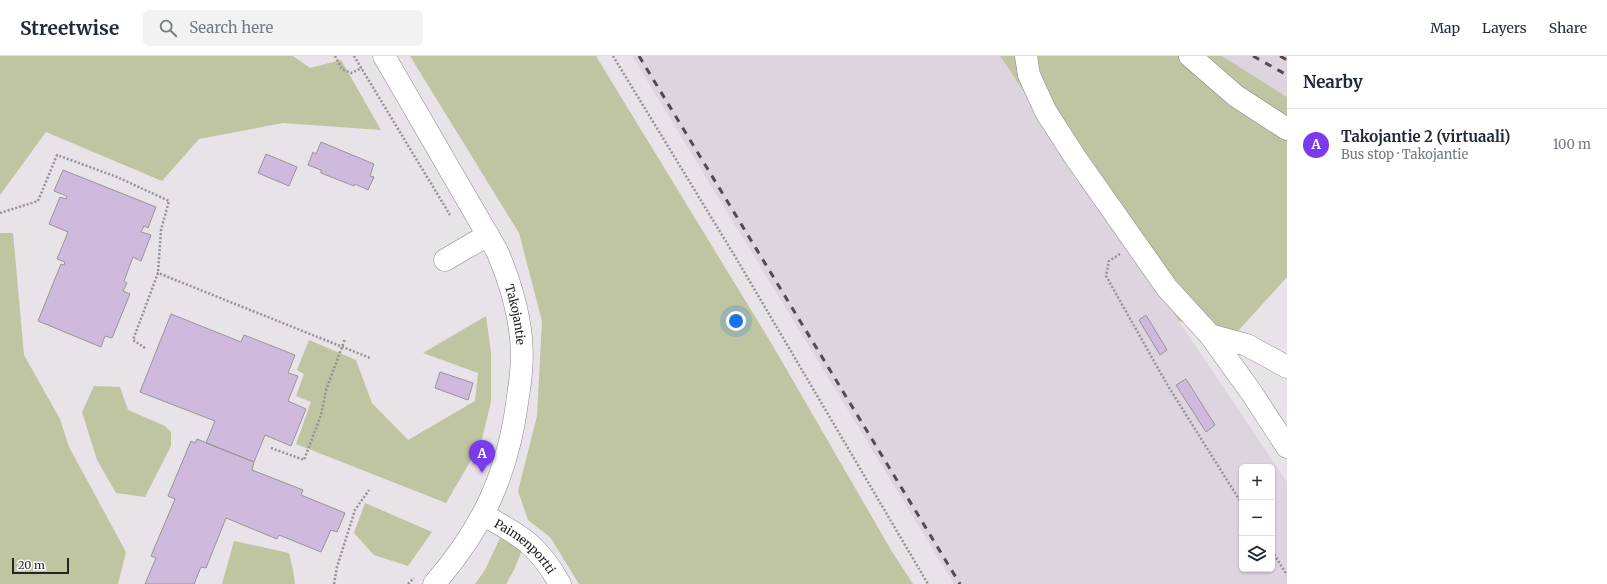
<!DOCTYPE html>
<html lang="en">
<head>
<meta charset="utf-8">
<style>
	:root { --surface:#fff; --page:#f2f2f3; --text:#1f2937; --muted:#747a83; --line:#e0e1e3; --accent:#7c3aed }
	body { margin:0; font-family:Merriweather,serif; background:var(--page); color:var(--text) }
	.controls { position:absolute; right:12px; bottom:12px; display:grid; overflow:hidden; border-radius:6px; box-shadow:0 1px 3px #0004 }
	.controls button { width:36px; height:36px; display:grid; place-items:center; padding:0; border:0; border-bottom:1px solid var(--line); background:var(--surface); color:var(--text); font:20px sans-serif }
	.scale { position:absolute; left:12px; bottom:10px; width:57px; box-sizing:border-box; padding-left:4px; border:2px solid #262426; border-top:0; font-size:11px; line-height:14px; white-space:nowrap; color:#262426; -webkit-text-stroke:3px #fff; paint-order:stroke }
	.you { position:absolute; left:736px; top:265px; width:14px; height:14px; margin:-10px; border:3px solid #fff; border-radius:50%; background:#1a73e8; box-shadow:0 0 0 6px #1a73e833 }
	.badge { display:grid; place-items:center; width:26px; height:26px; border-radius:50%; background:var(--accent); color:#fff; font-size:13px; font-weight:700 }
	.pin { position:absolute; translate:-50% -33px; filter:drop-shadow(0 1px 2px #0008) }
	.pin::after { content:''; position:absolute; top:21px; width:14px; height:12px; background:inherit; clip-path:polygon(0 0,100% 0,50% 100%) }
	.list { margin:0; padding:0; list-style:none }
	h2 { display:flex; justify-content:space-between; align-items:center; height:52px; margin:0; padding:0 16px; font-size:17px }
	h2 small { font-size:13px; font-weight:400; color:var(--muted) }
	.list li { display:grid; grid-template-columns:26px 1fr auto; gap:12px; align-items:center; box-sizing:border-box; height:72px; padding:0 16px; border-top:1px solid var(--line) }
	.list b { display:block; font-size:15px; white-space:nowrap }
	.list p { margin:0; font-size:13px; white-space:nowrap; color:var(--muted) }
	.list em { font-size:13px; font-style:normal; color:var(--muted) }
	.icon { flex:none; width:22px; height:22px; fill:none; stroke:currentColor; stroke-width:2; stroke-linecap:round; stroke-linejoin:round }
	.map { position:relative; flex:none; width:1287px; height:528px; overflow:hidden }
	header { display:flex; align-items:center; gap:24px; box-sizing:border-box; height:56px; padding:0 20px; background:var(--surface); border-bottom:1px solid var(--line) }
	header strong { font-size:19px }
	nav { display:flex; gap:22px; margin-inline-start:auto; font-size:14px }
	.search { width:280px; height:36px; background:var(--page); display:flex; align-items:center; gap:10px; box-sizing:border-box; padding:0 14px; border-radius:6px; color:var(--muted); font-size:15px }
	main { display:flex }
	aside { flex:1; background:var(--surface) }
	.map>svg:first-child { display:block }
</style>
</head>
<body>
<header>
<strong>Streetwise</strong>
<div class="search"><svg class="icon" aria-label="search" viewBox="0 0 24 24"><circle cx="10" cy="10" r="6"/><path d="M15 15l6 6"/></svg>Search here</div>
<nav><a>Map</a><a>Layers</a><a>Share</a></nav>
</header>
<main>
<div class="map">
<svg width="1287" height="528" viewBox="0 0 1287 528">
	<rect width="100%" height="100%" fill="#e8e2e9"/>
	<path fill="#ded4e0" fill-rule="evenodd" d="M632,0H1000L1287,426V528H954ZM1242,411H1272V513H1242Z
		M1222,0H1287V41L1252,19Z"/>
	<path fill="#bfc5a0" d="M0,0H293L310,12L341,4L381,74L283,67L199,83L162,125L46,76L0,139Z
		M410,0H596L773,290L891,494L913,528H579L550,481L528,464L518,435L537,360L542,265L519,177Z
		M1000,0H1222L1287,41V221L1238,275L1179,265Z
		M0,177H13L24,299L60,363L69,391L126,496L118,528H0Z
		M486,260L491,296V346L481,387L446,447L296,388L311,346L296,340L304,318L297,314L309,284L356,304L372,347L408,384L475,345L478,317L423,297Z
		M94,330L120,331L128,354L165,370L171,376V390L145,441L116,437L97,404L82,356Z
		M365,447L432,476L408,510L374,499L354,477Z
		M500,482L522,494L514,514L506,528H475L485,514Z
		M234,485L289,497L293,514L295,528H222Z"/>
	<path fill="#cfb9dc" stroke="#98949b" d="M321,86L374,108L370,120L374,121L368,134L355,128L354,130L321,117V114L308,109L313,96L316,98Z
		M266,98L297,111L289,130L258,117Z
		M63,114L156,151L148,172L144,170L141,176L151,179L141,205L133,201L124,225L127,227L123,235L130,238L112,282L105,280L101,291L38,265L61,208L64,209L65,206L57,203L68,176L49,168L60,141L66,143L67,140L54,135Z
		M171,258L241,286L244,279L295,299L288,317L298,320L288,345L306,353L291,390L265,379L254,406L206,387L215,365L140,336Z
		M1146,259L1167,294L1160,299L1139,264Z
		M440,316L473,327L468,344L435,332Z
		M1186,323L1215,369L1206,376L1176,329Z
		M197,383L254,406L252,414L303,434L301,439L345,457L337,476L331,474L321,496L279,479L277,483L226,462L206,512L201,511L194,528H145L156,502L151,500L175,443L168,440L191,385L195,387Z"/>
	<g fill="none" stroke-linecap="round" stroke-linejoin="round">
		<defs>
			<g id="minor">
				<path id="s1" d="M384,0L497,195C509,223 518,252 521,282C523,301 521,322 518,340C509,415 484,471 434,528"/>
				<path d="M1026,0L1029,19L1046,56L1075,101L1167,232L1210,279L1251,336L1287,391"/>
				<path d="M1190,0L1236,40L1287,73"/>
				<path d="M445,204L488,179"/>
				<path d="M1210,279L1247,289L1287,311"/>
				<path id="s2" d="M483,459C521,479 539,490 560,528"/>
			</g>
		</defs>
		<use href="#minor" stroke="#89848a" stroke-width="23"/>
		<path stroke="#969196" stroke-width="2.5" stroke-dasharray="2 2" stroke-linecap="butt" d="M335,0L342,13L351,17L362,12
			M354,0L450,159
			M613,0L736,202L928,528
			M0,157L38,145L57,99L117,121L169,145L161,174L158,217
			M1120,198L1109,205L1106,220L1168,330L1242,448
			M145,292L133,284L158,217L370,302
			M271,392L304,404L321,359L326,334L345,283
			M1272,495L1287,519
			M334,528L337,511L355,454L369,434
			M408,528L414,522"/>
		<use href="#minor" stroke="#fff" stroke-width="22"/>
		<path stroke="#4f4c4f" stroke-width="3" stroke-dasharray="7 7" stroke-linecap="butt" d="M639,0L960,528
			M1253,0L1287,19
			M1280,0L1287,4"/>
	</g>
	<g text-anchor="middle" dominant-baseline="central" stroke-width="3.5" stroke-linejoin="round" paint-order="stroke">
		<g font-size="12" fill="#262426" stroke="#fff">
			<text stroke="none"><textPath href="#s1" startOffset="292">Takojantie</textPath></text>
			<text stroke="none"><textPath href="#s2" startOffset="53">Paimenportti</textPath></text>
		</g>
	</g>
</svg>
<div class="controls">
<button>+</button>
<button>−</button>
<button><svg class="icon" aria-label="layers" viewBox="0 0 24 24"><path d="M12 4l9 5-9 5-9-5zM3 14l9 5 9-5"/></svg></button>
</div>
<div class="scale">20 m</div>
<div class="you"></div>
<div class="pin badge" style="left:482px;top:417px">A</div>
</div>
<aside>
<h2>Nearby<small></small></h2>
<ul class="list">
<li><span class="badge">A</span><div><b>Takojantie 2 (virtuaali)</b><p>Bus stop · Takojantie</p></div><em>100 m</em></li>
</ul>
</aside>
</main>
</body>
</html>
